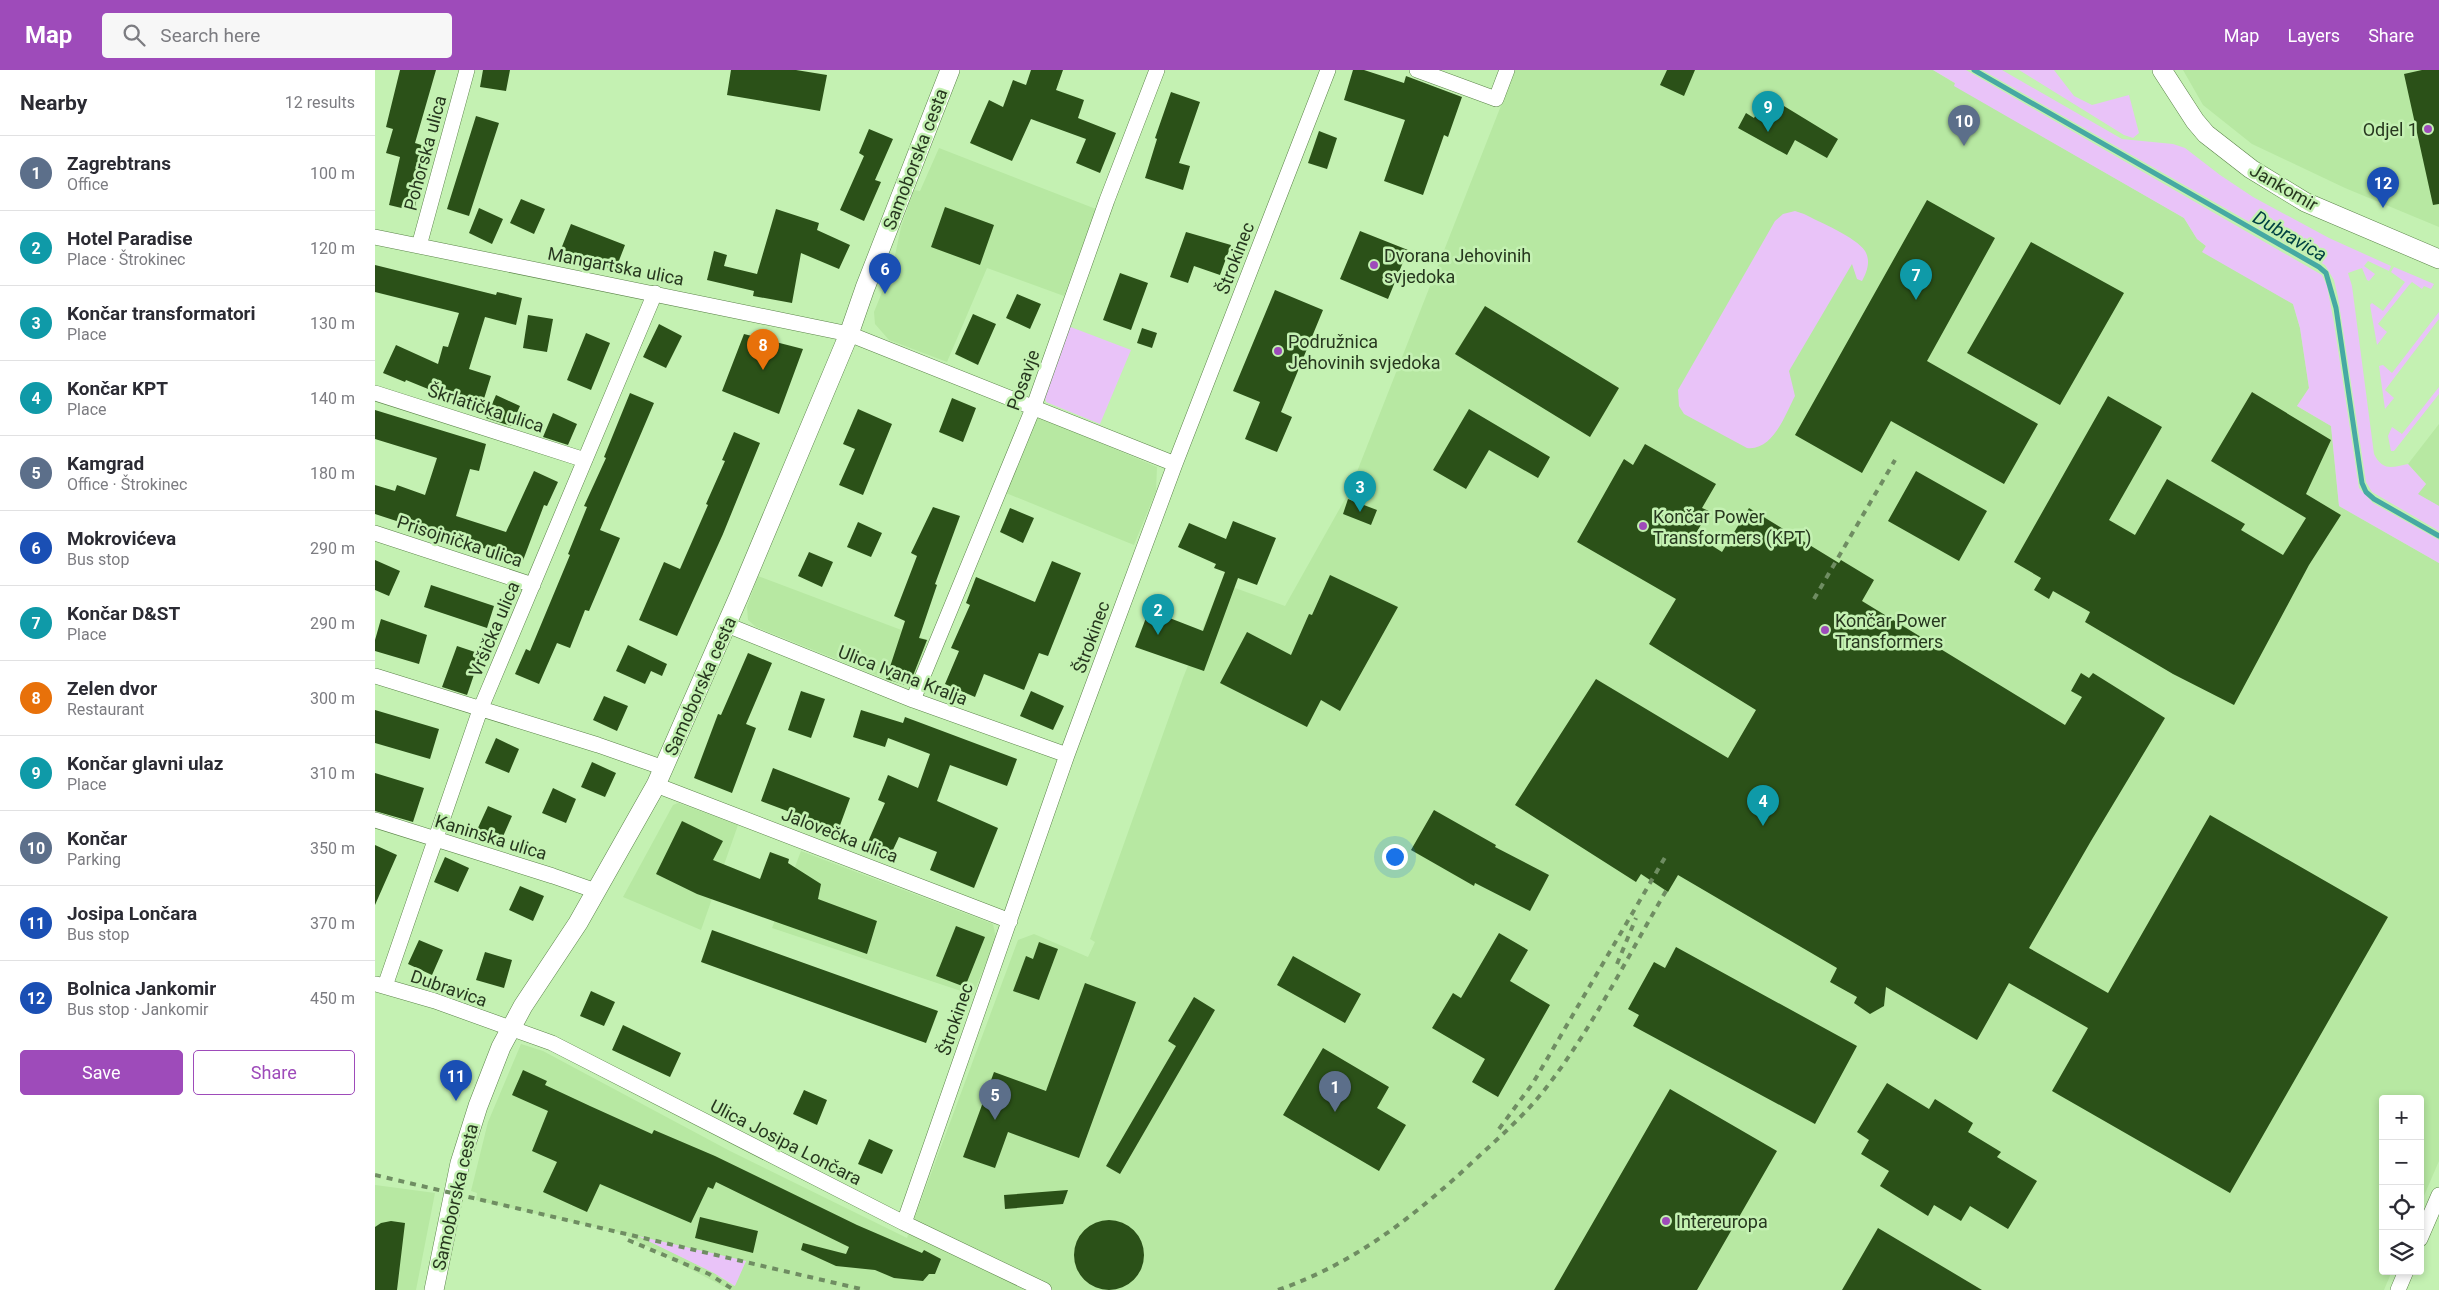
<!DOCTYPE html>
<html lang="en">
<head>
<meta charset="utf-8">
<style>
	:root { --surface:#fff; --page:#f7f7f7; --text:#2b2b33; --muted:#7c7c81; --line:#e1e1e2; --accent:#9e4bba }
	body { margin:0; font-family:Roboto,sans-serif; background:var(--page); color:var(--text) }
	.controls { position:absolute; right:15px; bottom:15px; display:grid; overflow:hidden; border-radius:5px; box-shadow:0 2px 8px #0003 }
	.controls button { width:45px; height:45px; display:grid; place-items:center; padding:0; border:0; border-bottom:1px solid var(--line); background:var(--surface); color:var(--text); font:25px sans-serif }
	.you { position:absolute; left:1019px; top:786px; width:18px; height:18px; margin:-12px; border:4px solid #fff; border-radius:50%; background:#1a73e8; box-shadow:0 0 0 8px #1a73e833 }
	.badge { display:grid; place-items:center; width:32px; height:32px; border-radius:50%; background:var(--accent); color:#fff; font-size:16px; font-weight:700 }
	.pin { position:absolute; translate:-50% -41px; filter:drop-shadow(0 1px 2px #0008) }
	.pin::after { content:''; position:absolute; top:26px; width:18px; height:15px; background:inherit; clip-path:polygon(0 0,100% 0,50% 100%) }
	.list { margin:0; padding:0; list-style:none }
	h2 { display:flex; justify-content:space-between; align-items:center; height:65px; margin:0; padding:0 20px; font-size:21px }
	h2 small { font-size:16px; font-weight:400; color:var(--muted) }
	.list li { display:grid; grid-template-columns:32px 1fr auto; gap:15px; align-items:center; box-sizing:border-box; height:75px; padding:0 20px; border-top:1px solid var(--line) }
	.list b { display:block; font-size:19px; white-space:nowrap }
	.list p { margin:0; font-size:16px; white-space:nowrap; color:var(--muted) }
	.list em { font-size:16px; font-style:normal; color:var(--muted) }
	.actions { display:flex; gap:10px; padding:15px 20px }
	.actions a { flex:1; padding:11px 0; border:1px solid var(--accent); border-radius:5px; text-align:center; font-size:18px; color:var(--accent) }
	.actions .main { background:var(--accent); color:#fff }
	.icon { flex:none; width:28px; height:28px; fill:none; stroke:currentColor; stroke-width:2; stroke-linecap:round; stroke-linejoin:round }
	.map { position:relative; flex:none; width:2064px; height:1220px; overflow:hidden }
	header { display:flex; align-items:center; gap:30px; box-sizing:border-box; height:70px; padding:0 25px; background:var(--accent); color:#fff }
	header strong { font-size:24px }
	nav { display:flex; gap:28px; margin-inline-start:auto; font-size:18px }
	.search { width:350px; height:45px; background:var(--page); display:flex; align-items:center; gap:12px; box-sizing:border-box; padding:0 18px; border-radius:5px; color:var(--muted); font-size:19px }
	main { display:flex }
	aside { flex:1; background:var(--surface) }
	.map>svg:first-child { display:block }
</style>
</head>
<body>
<header>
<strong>Map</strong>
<div class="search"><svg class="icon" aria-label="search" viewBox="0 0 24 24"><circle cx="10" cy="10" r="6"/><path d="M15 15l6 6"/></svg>Search here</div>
<nav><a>Map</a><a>Layers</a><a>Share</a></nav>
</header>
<main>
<aside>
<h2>Nearby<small>12 results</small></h2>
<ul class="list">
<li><span class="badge" style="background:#5c6f8a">1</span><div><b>Zagrebtrans</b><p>Office</p></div><em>100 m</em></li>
<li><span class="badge" style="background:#0f9aa8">2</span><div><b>Hotel Paradise</b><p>Place · Štrokinec</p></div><em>120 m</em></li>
<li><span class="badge" style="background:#0f9aa8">3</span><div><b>Končar transformatori</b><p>Place</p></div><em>130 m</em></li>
<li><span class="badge" style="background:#0f9aa8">4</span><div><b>Končar KPT</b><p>Place</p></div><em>140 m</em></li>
<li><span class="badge" style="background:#5c6f8a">5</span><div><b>Kamgrad</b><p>Office · Štrokinec</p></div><em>180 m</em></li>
<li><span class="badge" style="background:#1a4fb4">6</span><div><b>Mokrovićeva</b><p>Bus stop</p></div><em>290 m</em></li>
<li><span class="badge" style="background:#0f9aa8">7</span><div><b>Končar D&amp;ST</b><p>Place</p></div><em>290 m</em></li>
<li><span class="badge" style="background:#e8710a">8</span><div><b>Zelen dvor</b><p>Restaurant</p></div><em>300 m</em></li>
<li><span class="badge" style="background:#0f9aa8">9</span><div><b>Končar glavni ulaz</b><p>Place</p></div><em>310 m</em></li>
<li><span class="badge" style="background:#5c6f8a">10</span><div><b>Končar</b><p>Parking</p></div><em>350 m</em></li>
<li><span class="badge" style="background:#1a4fb4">11</span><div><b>Josipa Lončara</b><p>Bus stop</p></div><em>370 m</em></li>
<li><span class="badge" style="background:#1a4fb4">12</span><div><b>Bolnica Jankomir</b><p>Bus stop · Jankomir</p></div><em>450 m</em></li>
</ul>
<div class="actions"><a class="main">Save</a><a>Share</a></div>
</aside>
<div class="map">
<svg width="2064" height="1220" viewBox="0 0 2064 1220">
	<rect width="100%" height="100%" fill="#c4f1b2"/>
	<path fill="#b7e8a2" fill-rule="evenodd" d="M1140,0H1558L1581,14L1580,16L1809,148L1822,169L1831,176L1828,182L1918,234L1925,258L1934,318L1922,336L1956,356L1964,436L2064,493V1091L2045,1135V1029H2008V1201H2017L2009,1220H355L247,1163L101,1130L102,1123L96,1121L113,1052L146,974L168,981L355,1081L532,1168L643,870L659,864L713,887L720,872L715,869L808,608L846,513L910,536L974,422ZM266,1167L370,1191H371L359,1216L339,1203Z
		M1808,0H2064V157L1970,118L1877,74L1828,35Z
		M564,78L721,139L689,226L612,198L572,292L514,270L500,254L499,242L518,195L526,157L539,120L545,121Z
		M662,346L782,397L781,421L759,475L631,423Z
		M2064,354V436L2042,424L2051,414L2033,394Z
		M383,506L553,570L537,613L534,615L511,609L381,557L373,550L372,537Z
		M303,733L363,755L326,860L248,827L298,735Z
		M426,781L618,854L621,868L598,925L397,858Z
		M0,1115L60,1123L41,1220H0Z"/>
	<path fill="#e9c3f8" d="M1558,0H1591L1947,205L1952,216L1959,253L1984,418L1998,433L2064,470V493L1964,436L1956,356L1922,336L1934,318L1925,258L1918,234L1827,182L1831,176L1822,169L1809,148L1579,16L1580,13Z
		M1607,0H1627L1747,69L1798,74L1810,78L1845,105L1878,127L1954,168L2016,196L2014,201L1993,191L1989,196L2000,204L1994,211L1992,210L1987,198L1973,203L1977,216L1999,384C2008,402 2018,397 2033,394L2051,414L2043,424L2064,436V461L1997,422L1991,412L1963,227L1959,210L1950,195Z
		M1644,0H1679L1699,26L1717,35L1754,25L1764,63L1758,68L1749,65Z
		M1420,141L1429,144C1444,152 1481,167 1490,181C1496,191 1492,202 1487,211L1482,209L1477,194L1414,301L1420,326C1410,345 1398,381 1372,378L1309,344L1304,336L1303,320L1400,151L1408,144Z
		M2019,197L2059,214L2056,219L2049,216L2047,219L2037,212L2034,215L2003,254L2012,262L2002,275L1995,235L1997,233L2008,241L2030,212L2016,202Z
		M2064,242V249L2010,320L2019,328L2010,339L2004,296L2008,295L2017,303Z
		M693,256L756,280L725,354L671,332L670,327Z
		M2064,317V324L2019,381H2016L2013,366L2017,357L2027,364Z
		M263,1166L371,1191L360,1216L339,1203Z"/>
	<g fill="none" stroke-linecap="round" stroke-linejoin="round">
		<path stroke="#46a9a3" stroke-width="5" d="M1599,0L1944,197L1951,203L1961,238L1987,413L1991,422L1999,429L2064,466"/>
	</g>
	<path fill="#2b5118" d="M25,0H61L40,73L56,78L45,115L39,141L14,135L25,87L11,83L18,59L11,57Z
		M108,0H135L131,21L105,17Z
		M356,0H421L452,5L445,41L352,25Z
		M656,0H688L681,20L709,30L703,48L741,63L725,103L701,93L711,69L656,49L637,91L595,73L614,30L628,37L638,10L651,15Z
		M978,0H989L1029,13L1031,6L1087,27L1073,67L1069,65L1048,125L1009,111L1030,50L969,30Z
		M1292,0H1320L1309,26L1285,15Z
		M2047,0H2064V134L2058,135L2029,4Z
		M796,22L825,32L804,93L815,96L808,120L770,108L782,69L780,68Z
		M1404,33L1463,69L1452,88L1420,70L1412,85L1363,58L1371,43L1379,48L1387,34L1400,42Z
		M101,46L124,53L94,146L72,139Z
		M494,59L518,69L500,110L506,112L489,151L465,140L489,86L484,83Z
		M944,61L962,68L952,99L933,93Z
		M146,129L170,139L159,164L135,153Z
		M1552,130L1620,168L1552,291L1663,354L1629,414L1516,351L1487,403L1420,365Z
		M570,137L619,155L605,195L556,177Z
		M104,138L128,149L117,174L94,163Z
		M401,139L444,153L442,160L475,175L464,199L426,183L417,233L378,226L379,221L332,210L339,181L352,185L349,196L382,204Z
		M196,154L250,175L240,201L186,179Z
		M985,161L1033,180L1013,229L965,209Z
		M811,162L856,175L845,205L819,196L813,213L795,207Z
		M1656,172L1749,223L1685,335L1592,283Z
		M0,195L121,225L122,222L147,228L141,255L110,247L94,299L116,306L108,332L60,317L58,321L31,310L30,312L8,303L21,275L63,294L68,276L73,277L84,243L0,222Z
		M745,203L773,213L756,260L728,250Z
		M900,220L948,240L906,342L917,347L902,382L870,369L885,332L858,321Z
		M642,224L666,234L655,259L631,248Z
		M1110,236L1244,318L1215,367L1080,284Z
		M598,244L621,254L603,295L580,284Z
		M153,245L178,249L172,282L148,278Z
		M284,254L307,266L291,298L268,287Z
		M767,258L782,263L777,278L762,273Z
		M211,263L235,273L216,320L192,310Z
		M369,264L428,279L404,344L347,321Z
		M1877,322L1956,370L1931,424L1966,445L1934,495L1859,635L1798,604L1710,552L1715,542L1678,521L1674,529L1659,520L1666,508L1639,492L1733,326L1787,357L1734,450L1760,465L1792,409L1870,454L1866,460L1908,485L1931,448L1836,391Z
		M255,323L279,333L225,460L245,468L214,541L210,540L195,578L182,573L164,614L140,604L151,579L155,581L195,485L193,484L212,437L209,436L231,388L229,387Z
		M121,325L145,336L136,356L111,348Z
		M577,328L601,338L588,372L564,362Z
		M483,339L517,354L488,425L464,415L480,379L468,374Z
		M1094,339L1175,387L1163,408L1114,380L1091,419L1058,400Z
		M0,340L111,374L104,401L95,399L81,446L131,462L159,401L183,412L172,436L169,435L147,493L103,476L102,479L45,461L46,459L0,444V415L20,421L22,415L50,425L62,388L0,369Z
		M178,343L202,354L193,375L168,367Z
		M359,362L385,373L348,464L302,566L264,550L289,492L305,499L333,435L331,434L350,391L347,390Z
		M1270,374L1341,414L1327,438L1334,441L1320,465L1347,482L1374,438L1464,493L1466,490L1499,510L1487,531L1690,655L1707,627L1696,621L1706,603L1714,608L1718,603L1790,648L1716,771L1654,878L1733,923L1835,745L2013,847L1855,1123L1677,1021L1713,958L1634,913L1602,970L1511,917L1509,936L1495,944L1479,933L1482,927L1455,912L1462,898L1303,805L1293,822L1266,804L1261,812L1140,735L1221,609L1353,688L1381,640L1274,574L1301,529L1202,472L1249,389L1258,395Z
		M1541,401L1612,441L1584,491L1513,451Z
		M973,429L1002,440L996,455L968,444Z
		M558,437L585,446L560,514L562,515L544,568L552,570L534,616L511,609L530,551L519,546L542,486L536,483Z
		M635,438L659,448L648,473L625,462Z
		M858,451L901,468L882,515L863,508L829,601L760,577L774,540L828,561L850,502L839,498L841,494L803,477L814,453L851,469Z
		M483,452L507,463L496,487L472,477Z
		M434,482L458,492L447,517L423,506Z
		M0,490L25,501L14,526L0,520Z
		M677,491L706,503L673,586L664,583L649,620L609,604L600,627L570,614L584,581L576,578L595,535L591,533L601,507L660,532Z
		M955,505L1023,537L965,641L946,630L932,657L845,613L872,562L916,585L934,544L937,545Z
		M56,515L119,536L112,558L49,537Z
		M6,549L52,565L44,594L0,581V570Z
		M253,575L292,594L287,606L276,601L270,614L241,601Z
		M82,576L106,584L92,625L67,617Z
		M373,583L397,593L371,654L381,658L357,723L319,708L343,644L346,645Z
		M426,621L450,629L436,668L413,660Z
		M656,621L689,636L678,660L645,646Z
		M229,626L253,636L242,661L218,650Z
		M0,640L64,659L55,689L0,673Z
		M486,640L528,653L530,647L642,689L632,716L575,695L562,731L623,758L599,818L555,800L562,782L524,767L517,782L493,772L510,733L503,730L513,705L543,718L555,684L513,668L510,677L478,667Z
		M121,668L144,679L134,703L110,693Z
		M217,692L241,703L230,727L206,717Z
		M398,698L475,728L464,758H458L386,731Z
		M0,703L49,718L38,752L0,741Z
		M178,718L201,729L191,753L167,743Z
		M113,736L137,746L126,771L102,760Z
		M1059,740L1121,775L1120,777L1174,805L1155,841L1100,813L1099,816L1036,780Z
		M307,751L348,771L338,790L385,809L395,782L414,789L413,793L446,814L443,829L502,851L492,884L322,824L281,804Z
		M0,775L22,785L0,835Z
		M70,787L94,798L83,822L59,812Z
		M145,816L169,826L158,851L134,840Z
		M581,856L610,867L590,917L561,906Z
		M337,860L563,941L551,973L326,892Z
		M1124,863L1153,880L1135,911L1175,935L1123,1027L1097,1012L1110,989L1057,958L1078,923L1086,928Z
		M44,870L68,880L57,905L33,894Z
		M664,872L683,879L664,930L638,921L651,886L658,889Z
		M1301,877L1482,976L1440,1054L1258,956L1264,945L1253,939L1279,892L1290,898Z
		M110,882L137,890L129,918L101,910Z
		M918,886L986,924L970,953L902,915Z
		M710,913L761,932L704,1088L633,1062L620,1098L588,1087L619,1002L671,1021Z
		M216,921L240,932L229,956L205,946Z
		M819,927L840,940L745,1104L731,1096L801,976L793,971Z
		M248,955L306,983L295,1007L237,980Z
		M948,978L1014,1017L1002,1038L1031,1055L1004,1101L908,1045Z
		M148,1000L172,1011L170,1015L215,1036L277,1064L279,1060L340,1086L482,1155L547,1183L549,1180L566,1189L560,1204H554L548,1211L519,1208L500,1200L461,1196L426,1180L428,1173L471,1184L474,1177L341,1112L338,1119L333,1117L316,1153L225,1114L212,1142L168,1122L182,1092L157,1081L173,1041L137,1025Z
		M1512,1013L1554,1039L1560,1029L1598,1053L1593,1062L1626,1082L1622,1087L1662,1111L1633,1159L1595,1136L1586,1151L1559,1135L1553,1146L1505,1116L1514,1101L1486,1084L1494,1070L1482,1062Z
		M1295,1019L1402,1081L1322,1220H1179Z
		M429,1020L452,1030L442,1055L418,1044Z
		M494,1069L518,1080L507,1104L483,1094Z
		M693,1120L688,1134L630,1139L629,1125Z
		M325,1147L383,1161L378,1183L320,1168Z
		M699 1185a35 35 0 1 1 70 0a35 35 0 1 1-70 0Z
		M16,1151L30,1153L22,1220H0V1157L6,1153Z
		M1503,1158L1607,1220H1467Z"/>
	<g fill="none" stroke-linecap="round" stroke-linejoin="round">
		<defs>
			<path id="minor" d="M1042,0L1121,29L1132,0
				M0,167L474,264L800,394
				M44,176L92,0
				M0,323L210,390
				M0,463L158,515
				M352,555L538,630L692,685
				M0,606L223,675L289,698
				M538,630L659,336L732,130L782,0
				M281,715L635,851
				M0,750L178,806L221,821
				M1,914L60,931L177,973L529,1153L669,1220
				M10,916L105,640L280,223
				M529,1153L692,685L800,394L953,0
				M2045,1169L2064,1125
				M2023,1220L2031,1201"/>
			<path id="tertiary" d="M1787,0L1820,51L1831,64L1876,99L1930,132L2064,189
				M59,1220L85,1093L103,1036L126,977L148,936L203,853L281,715L364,526L474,264L490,218L575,0"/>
		</defs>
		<use href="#minor" stroke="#5b8349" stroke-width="16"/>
		<use href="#tertiary" stroke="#5b8349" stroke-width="20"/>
		<use href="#minor" stroke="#fff" stroke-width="15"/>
		<use href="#tertiary" stroke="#fff" stroke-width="19"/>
		<path stroke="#6f8d62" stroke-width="4" stroke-dasharray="6 6" stroke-linecap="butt" d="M1439,529L1520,390
			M1242,894L1261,848
			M1124,1059L1158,1013L1292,784
			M0,1105L490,1220
			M253,1170L334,1204L359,1220
			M903,1220C983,1192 1042,1144 1103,1087C1128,1064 1153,1042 1174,1014C1219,955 1253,886 1291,821"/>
	</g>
	<g fill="#9e4bba" stroke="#c4f1b2" stroke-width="2">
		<circle cx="2053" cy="59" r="5"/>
		<circle cx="999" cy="195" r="5"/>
		<circle cx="903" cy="281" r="5"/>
		<circle cx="1268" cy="456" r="5"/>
		<circle cx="1450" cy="560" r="5"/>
		<circle cx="1291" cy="1151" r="5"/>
	</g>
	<g text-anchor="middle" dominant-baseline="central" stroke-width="5" stroke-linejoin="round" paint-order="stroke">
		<g font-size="18" fill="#27381f" stroke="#c4f1b2" text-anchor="start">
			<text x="2043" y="59" text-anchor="end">Odjel 1</text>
			<text x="1009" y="185">Dvorana Jehovinih<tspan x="1009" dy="21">svjedoka</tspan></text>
			<text x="913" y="271">Podružnica<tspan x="913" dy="21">Jehovinih svjedoka</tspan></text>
			<text x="1278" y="446">Končar Power<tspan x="1278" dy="21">Transformers (KPT)</tspan></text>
			<text x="1460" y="550">Končar Power<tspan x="1460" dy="21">Transformers</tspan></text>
			<text x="1301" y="1151">Intereuropa</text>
		</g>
		<g font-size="18" fill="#27381f" stroke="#c4f1b2">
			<text transform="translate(50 83) rotate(-75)">Pohorska ulica</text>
			<text transform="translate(540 89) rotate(-69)">Samoborska cesta</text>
			<text transform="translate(1909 117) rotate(30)">Jankomir</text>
			<text transform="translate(860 188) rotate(-69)">Štrokinec</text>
			<text transform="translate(241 196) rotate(11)">Mangartska ulica</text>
			<text transform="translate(648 310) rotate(-70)">Posavje</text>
			<text transform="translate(111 338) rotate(18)">Škrlatička ulica</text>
			<text transform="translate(85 471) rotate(18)">Prisojnička ulica</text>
			<text transform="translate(119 559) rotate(-67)">Vršička ulica</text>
			<text transform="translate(716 567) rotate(-70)">Štrokinec</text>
			<text transform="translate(528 605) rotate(21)">Ulica Ivana Kralja</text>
			<text transform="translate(325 616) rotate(-66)">Samoborska cesta</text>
			<text transform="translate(465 765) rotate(21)">Jalovečka ulica</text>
			<text transform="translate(116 767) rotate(17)">Kaninska ulica</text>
			<text transform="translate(74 918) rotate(19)">Dubravica</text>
			<text transform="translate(580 949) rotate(-71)">Štrokinec</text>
			<text transform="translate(411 1072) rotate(27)">Ulica Josipa Lončara</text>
			<text transform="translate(80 1127) rotate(-77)">Samoborska cesta</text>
		</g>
		<g font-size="19" font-style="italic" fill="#004142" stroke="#c4f1b2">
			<text transform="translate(1915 166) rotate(30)">Dubravica</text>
		</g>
	</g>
</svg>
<div class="controls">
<button>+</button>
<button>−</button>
<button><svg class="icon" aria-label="locate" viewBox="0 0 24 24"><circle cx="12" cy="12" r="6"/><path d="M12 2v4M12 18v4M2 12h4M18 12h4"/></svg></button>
<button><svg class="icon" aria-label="layers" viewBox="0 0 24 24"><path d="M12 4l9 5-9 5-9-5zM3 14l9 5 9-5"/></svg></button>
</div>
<div class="you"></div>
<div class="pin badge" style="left:960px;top:1042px;background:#5c6f8a">1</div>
<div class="pin badge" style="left:783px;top:565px;background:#0f9aa8">2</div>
<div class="pin badge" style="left:985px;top:442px;background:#0f9aa8">3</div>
<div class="pin badge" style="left:1388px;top:756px;background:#0f9aa8">4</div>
<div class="pin badge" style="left:620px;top:1050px;background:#5c6f8a">5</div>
<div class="pin badge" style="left:510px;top:224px;background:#1a4fb4">6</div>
<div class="pin badge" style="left:1541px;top:230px;background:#0f9aa8">7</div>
<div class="pin badge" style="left:388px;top:300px;background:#e8710a">8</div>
<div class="pin badge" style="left:1393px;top:62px;background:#0f9aa8">9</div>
<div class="pin badge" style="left:1589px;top:76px;background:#5c6f8a">10</div>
<div class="pin badge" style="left:81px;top:1031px;background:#1a4fb4">11</div>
<div class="pin badge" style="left:2008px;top:138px;background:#1a4fb4">12</div>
</div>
</main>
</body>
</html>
